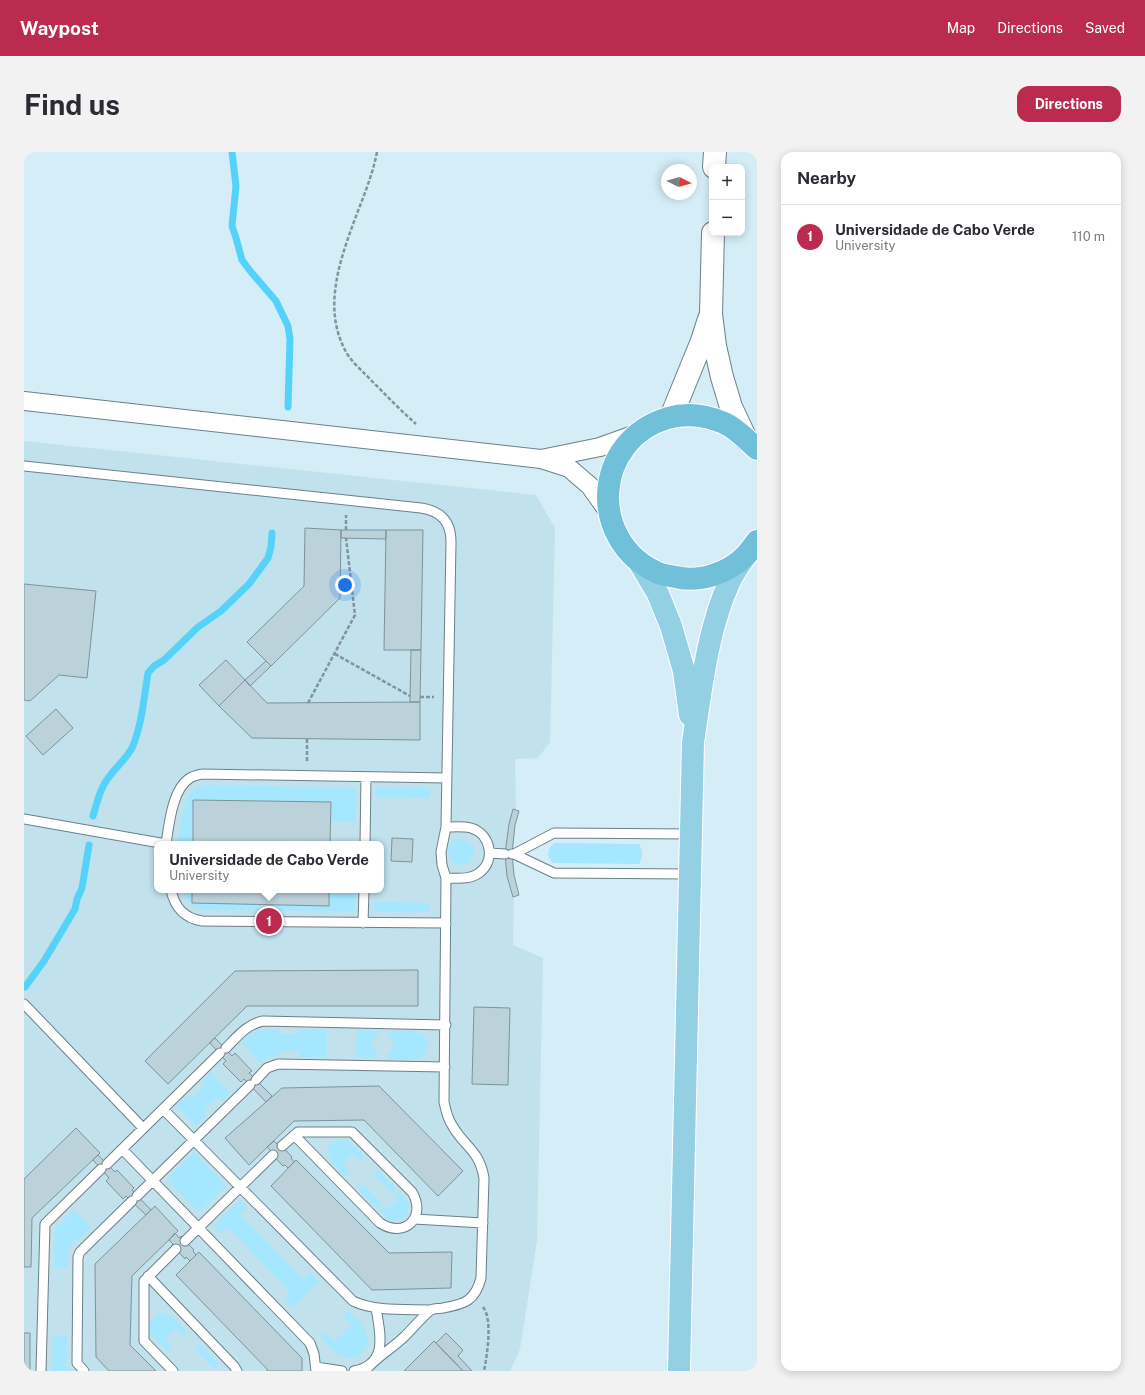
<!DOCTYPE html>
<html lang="en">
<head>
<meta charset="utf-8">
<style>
	:root { --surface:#fff; --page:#f2f2f3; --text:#2b2b33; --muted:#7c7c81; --line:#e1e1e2; --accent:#bb2b4f }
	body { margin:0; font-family:"Public Sans",sans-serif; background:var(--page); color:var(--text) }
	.controls { position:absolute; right:12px; top:12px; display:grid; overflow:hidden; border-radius:8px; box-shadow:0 2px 10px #0003 }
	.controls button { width:36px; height:36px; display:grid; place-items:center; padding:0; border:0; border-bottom:1px solid var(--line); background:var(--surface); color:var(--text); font:20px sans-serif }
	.compass { position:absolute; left:637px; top:12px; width:36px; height:36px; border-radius:50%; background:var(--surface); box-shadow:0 2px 10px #0003; rotate:96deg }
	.you { position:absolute; left:321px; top:433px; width:14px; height:14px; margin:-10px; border:3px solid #fff; border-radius:50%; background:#1a73e8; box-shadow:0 0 0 6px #1a73e833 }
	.badge { display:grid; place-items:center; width:26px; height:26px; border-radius:50%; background:var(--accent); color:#fff; font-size:13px; font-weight:700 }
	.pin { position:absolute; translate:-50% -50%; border:2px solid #fff; box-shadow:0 1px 4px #0006 }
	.popup { position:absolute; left:130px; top:689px; width:230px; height:52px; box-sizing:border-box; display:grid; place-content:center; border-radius:8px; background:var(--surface); filter:drop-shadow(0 1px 3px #0005); font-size:13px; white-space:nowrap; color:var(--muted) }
	.popup b { font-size:15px; color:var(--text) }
	.popup::after { content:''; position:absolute; left:50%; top:100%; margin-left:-8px; border:8px solid transparent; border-top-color:var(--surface) }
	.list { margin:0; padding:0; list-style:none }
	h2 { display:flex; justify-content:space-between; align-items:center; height:52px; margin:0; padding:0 16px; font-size:17px }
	h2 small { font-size:13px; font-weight:400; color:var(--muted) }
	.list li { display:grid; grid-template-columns:26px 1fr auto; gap:12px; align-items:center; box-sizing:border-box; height:64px; padding:0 16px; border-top:1px solid var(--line) }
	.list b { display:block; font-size:15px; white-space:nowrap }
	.list p { margin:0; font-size:13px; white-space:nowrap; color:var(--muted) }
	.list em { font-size:13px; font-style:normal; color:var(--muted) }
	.map { position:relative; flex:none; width:733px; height:1219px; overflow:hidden; border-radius:12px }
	header { display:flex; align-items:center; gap:24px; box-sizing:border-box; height:56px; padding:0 20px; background:var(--accent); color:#fff }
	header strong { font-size:19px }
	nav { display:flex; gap:22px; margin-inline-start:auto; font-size:14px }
	.intro { display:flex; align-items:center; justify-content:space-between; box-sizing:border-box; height:96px; padding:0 24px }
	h1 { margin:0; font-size:28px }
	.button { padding:10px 18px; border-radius:12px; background:var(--accent); color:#fff; font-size:14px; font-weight:700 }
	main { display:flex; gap:24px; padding:0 24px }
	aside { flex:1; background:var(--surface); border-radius:12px; box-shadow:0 2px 10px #0003 }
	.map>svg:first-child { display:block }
</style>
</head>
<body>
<header>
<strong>Waypost</strong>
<nav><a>Map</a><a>Directions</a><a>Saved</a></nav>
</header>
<div class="intro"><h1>Find us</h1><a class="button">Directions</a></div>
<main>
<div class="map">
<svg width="733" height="1219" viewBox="0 0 733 1219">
	<rect width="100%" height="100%" fill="#d5edf6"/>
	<path fill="#c1e1ed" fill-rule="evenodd" d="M0,289L512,343L531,376L526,590L514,606L491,607L492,658L485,702L490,745L489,793L519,806L513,1089L496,1197L486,1219H0ZM133,692H357V738H133Z"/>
	<path fill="#a4e7ff" d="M179,633L332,636V670H307V650L170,648L169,692H154C156,676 158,651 168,639C171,635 175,634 179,633Z
		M351,636H406V646L351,645Z
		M424 700a13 13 0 1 1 26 0a13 13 0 1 1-26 0Z
		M530,691L615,692C619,699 619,704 615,712L529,711C522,704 523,697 530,691Z
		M159,738H168V751L304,754L305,738H331V759L180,758C167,756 164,749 159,738Z
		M350,750L405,751V760L350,759Z
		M238,877H256V882H275V877L303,878V905H275V900L255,899V904L244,906L236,911L217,890C224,883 229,880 238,877Z
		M333,878L355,879V882C346,888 346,896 354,902V906H332Z
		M364,879C376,879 409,875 403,897C402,900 399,904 395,906C386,909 373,907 363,906V903C371,897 371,889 364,883Z
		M187,920L206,941L198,949L194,945L180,959L183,963L172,974L153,954L164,943L168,946L182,932L178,929Z
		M316,987C327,988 333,997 341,1005L336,1009L329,1002L319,1012L326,1020L321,1024C311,1014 291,995 316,987Z
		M170,1000L202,1034L175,1060L143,1027Z
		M354,1018L373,1037L368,1041L349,1022Z
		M339,1032L358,1052L353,1057L334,1037Z
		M376,1040C379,1043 382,1046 384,1050C388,1061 376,1072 366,1068C362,1066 359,1063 356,1060L361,1055L363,1057L373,1048L371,1045Z
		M216,1048L223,1056L216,1063L279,1127L287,1121L295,1130L269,1156L260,1147L266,1140L204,1075L197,1082L189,1074Z
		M50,1058L67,1076L44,1096V1115H30L31,1077Z
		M324,1159C330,1166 341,1174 343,1183C347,1198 331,1212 317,1204C309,1200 303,1192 297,1185L302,1181L310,1189L328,1173L319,1164Z
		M138,1161C149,1163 155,1172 163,1180L158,1184L151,1177L141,1187L148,1194L143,1199C132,1187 113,1171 138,1161Z
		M29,1183L43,1184L42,1214L47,1219H28Z
		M176,1192L194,1212L190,1217L171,1197Z"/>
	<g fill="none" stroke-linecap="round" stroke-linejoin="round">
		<path stroke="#54d2f9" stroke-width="7" d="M208,0L212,34L208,74L212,86L218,108L227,120L252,149L264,174L266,187L264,255
			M69,664C73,651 76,636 85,625C92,615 102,607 108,596C118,573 120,545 124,521L130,514L140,508L174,475L197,459L225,432L244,406L247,395L248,381
			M1,835L20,809L51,757L53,747L58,736L65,693"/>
	</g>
	<path fill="#bbd2da" stroke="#7d939b" d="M281,376L317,378L316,446L247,514L223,490L280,434Z
		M317,378H362V387L317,386Z
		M362,378H399L397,498H360Z
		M0,432L72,439L63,526L35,523L6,549L0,548Z
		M387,498H397L396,550H386Z
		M202,508L221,528L195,554L175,533Z
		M242,509L247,514L226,534L221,528Z
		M221,528L243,551L396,550V588L228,586L195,554Z
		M32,557L49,576L19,603L2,584Z
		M169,648L307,650L306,692H169Z
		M489,657L495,659L491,673L488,702L490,723L495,743L489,745L483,724L481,702L485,672Z
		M368,686L389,687L388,710L367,709Z
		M168,738H305V754L168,751Z
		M394,818V854H223L144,932L121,909L211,819Z
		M450,855L486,856L484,933L448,932Z
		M191,886L208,904L211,901L228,919L225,921L248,944L242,950L220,927L217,930L199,912L202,909L186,891Z
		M355,934L439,1019L414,1044L340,968L270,969L225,1013L201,986L258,936Z
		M52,976L76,1001L8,1066L7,1115H0V1027Z
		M250,989L254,993L258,994L268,1005L267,1006L270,1010L264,1016L261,1013L259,1014L246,1000L247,999L243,995Z
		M74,1003L91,1020L93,1018L110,1036L108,1038L127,1058L122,1063L102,1044L99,1047L82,1029L85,1026L69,1008Z
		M272,1008L365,1101L428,1100L427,1136L348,1138L247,1034Z
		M131,1054L154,1079L108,1124L106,1193L132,1219H85L72,1205L71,1112Z
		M151,1081L155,1086L157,1084L170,1098L169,1099L172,1103L166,1109L162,1105L161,1107L148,1093L149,1092L145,1088Z
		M175,1100L278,1206V1219H243V1217L152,1123Z
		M0,1181H6V1219H0Z
		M422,1181L439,1198L434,1204L448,1219H439L412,1191Z
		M410,1189L439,1219H380Z"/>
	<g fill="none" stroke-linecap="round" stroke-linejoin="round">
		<defs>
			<path id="service" d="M0,314L397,356C417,359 427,370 427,390L422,675L417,700L418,713L422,726L420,950C422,958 423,966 428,973C440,995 455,997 460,1026L457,1126C451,1149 441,1152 419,1156C416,1157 410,1156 407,1158C401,1162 387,1178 381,1184C368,1197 352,1205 341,1219
				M0,667L142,692
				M142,692C145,673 148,637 166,626C169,624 174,623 178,622L423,626
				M341,692L342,625
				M466,701L481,702
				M488,702H490L530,681L667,682
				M490,702L530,721L666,722
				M422,726C433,726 446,728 455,721C472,709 467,682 447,676C439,674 430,675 422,675
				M147,738C151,756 160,766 178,769L422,771
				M339,771L340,738
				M0,852L119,976
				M202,896C213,885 223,872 239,869L422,873
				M232,928L243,916L254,912L421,915
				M139,957L329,1149C352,1160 382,1157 408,1158
				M258,994L274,980H328L388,1040C403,1065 381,1087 356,1071L270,983
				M98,997L286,1191L290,1202L292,1219
				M83,1012L196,901
				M113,1044L226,933
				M390,1067L459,1071
				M161,1089L249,1003
				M124,1124L210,1214L213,1219
				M292,1215L318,1219
				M17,1219L21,1072L77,1017
				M60,1219L53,1211L54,1105L56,1100L108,1049
				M149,1219L120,1189V1129L152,1097
				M330,1219C365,1212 356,1181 352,1156"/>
			<path id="minor" d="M0,249L517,307
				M586,362L566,334L545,316L517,307L576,295L612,282"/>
			<path id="secondary" d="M690,15L691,0
				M689,81L687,162L691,194L698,225L707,255L722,287
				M647,265L678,189L685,167"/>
			<path id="primary" d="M615,410L634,442L647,474L660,519L666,563
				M655,1219L669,590C677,539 683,479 705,431C709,422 715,413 721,405"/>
			<path id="trunk" d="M733,297C723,288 712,276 700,271C682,263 662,261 644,266C569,288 563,389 634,421C639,423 646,424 652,425C675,431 705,421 722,403C726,399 729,394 733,389"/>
		</defs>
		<use href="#service" stroke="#6a8088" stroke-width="11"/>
		<use href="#minor" stroke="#6a8088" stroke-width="20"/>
		<use href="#secondary" stroke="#6a8088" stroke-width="24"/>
		<use href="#primary" stroke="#fff" stroke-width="24"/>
		<use href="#trunk" stroke="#fff" stroke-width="24"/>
		<path stroke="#82939a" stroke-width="2.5" stroke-dasharray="4 2" stroke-linecap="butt" d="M353,0C348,26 337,50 328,75C314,114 300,158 321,198C326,208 335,216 342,223C359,240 375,257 392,272
			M322,378V363
			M311,502L386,544
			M396,545H410
			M284,551L331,463L322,386
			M283,609V587
			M459,1155C469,1167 463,1204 460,1219"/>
		<use href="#service" stroke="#fff" stroke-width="9"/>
		<use href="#minor" stroke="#fff" stroke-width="18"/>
		<use href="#secondary" stroke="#fff" stroke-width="22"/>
		<use href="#primary" stroke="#94d0e3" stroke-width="22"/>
		<use href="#trunk" stroke="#70c0da" stroke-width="22"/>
	</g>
</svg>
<div class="controls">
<button>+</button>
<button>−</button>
</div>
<svg class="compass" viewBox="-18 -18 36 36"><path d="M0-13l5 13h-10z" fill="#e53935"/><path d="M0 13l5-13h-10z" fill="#7c7c81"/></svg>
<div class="you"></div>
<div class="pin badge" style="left:245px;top:769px">1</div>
<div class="popup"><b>Universidade de Cabo Verde</b>University</div>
</div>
<aside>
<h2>Nearby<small></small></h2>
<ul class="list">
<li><span class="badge">1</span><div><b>Universidade de Cabo Verde</b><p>University</p></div><em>110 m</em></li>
</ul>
</aside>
</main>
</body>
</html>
